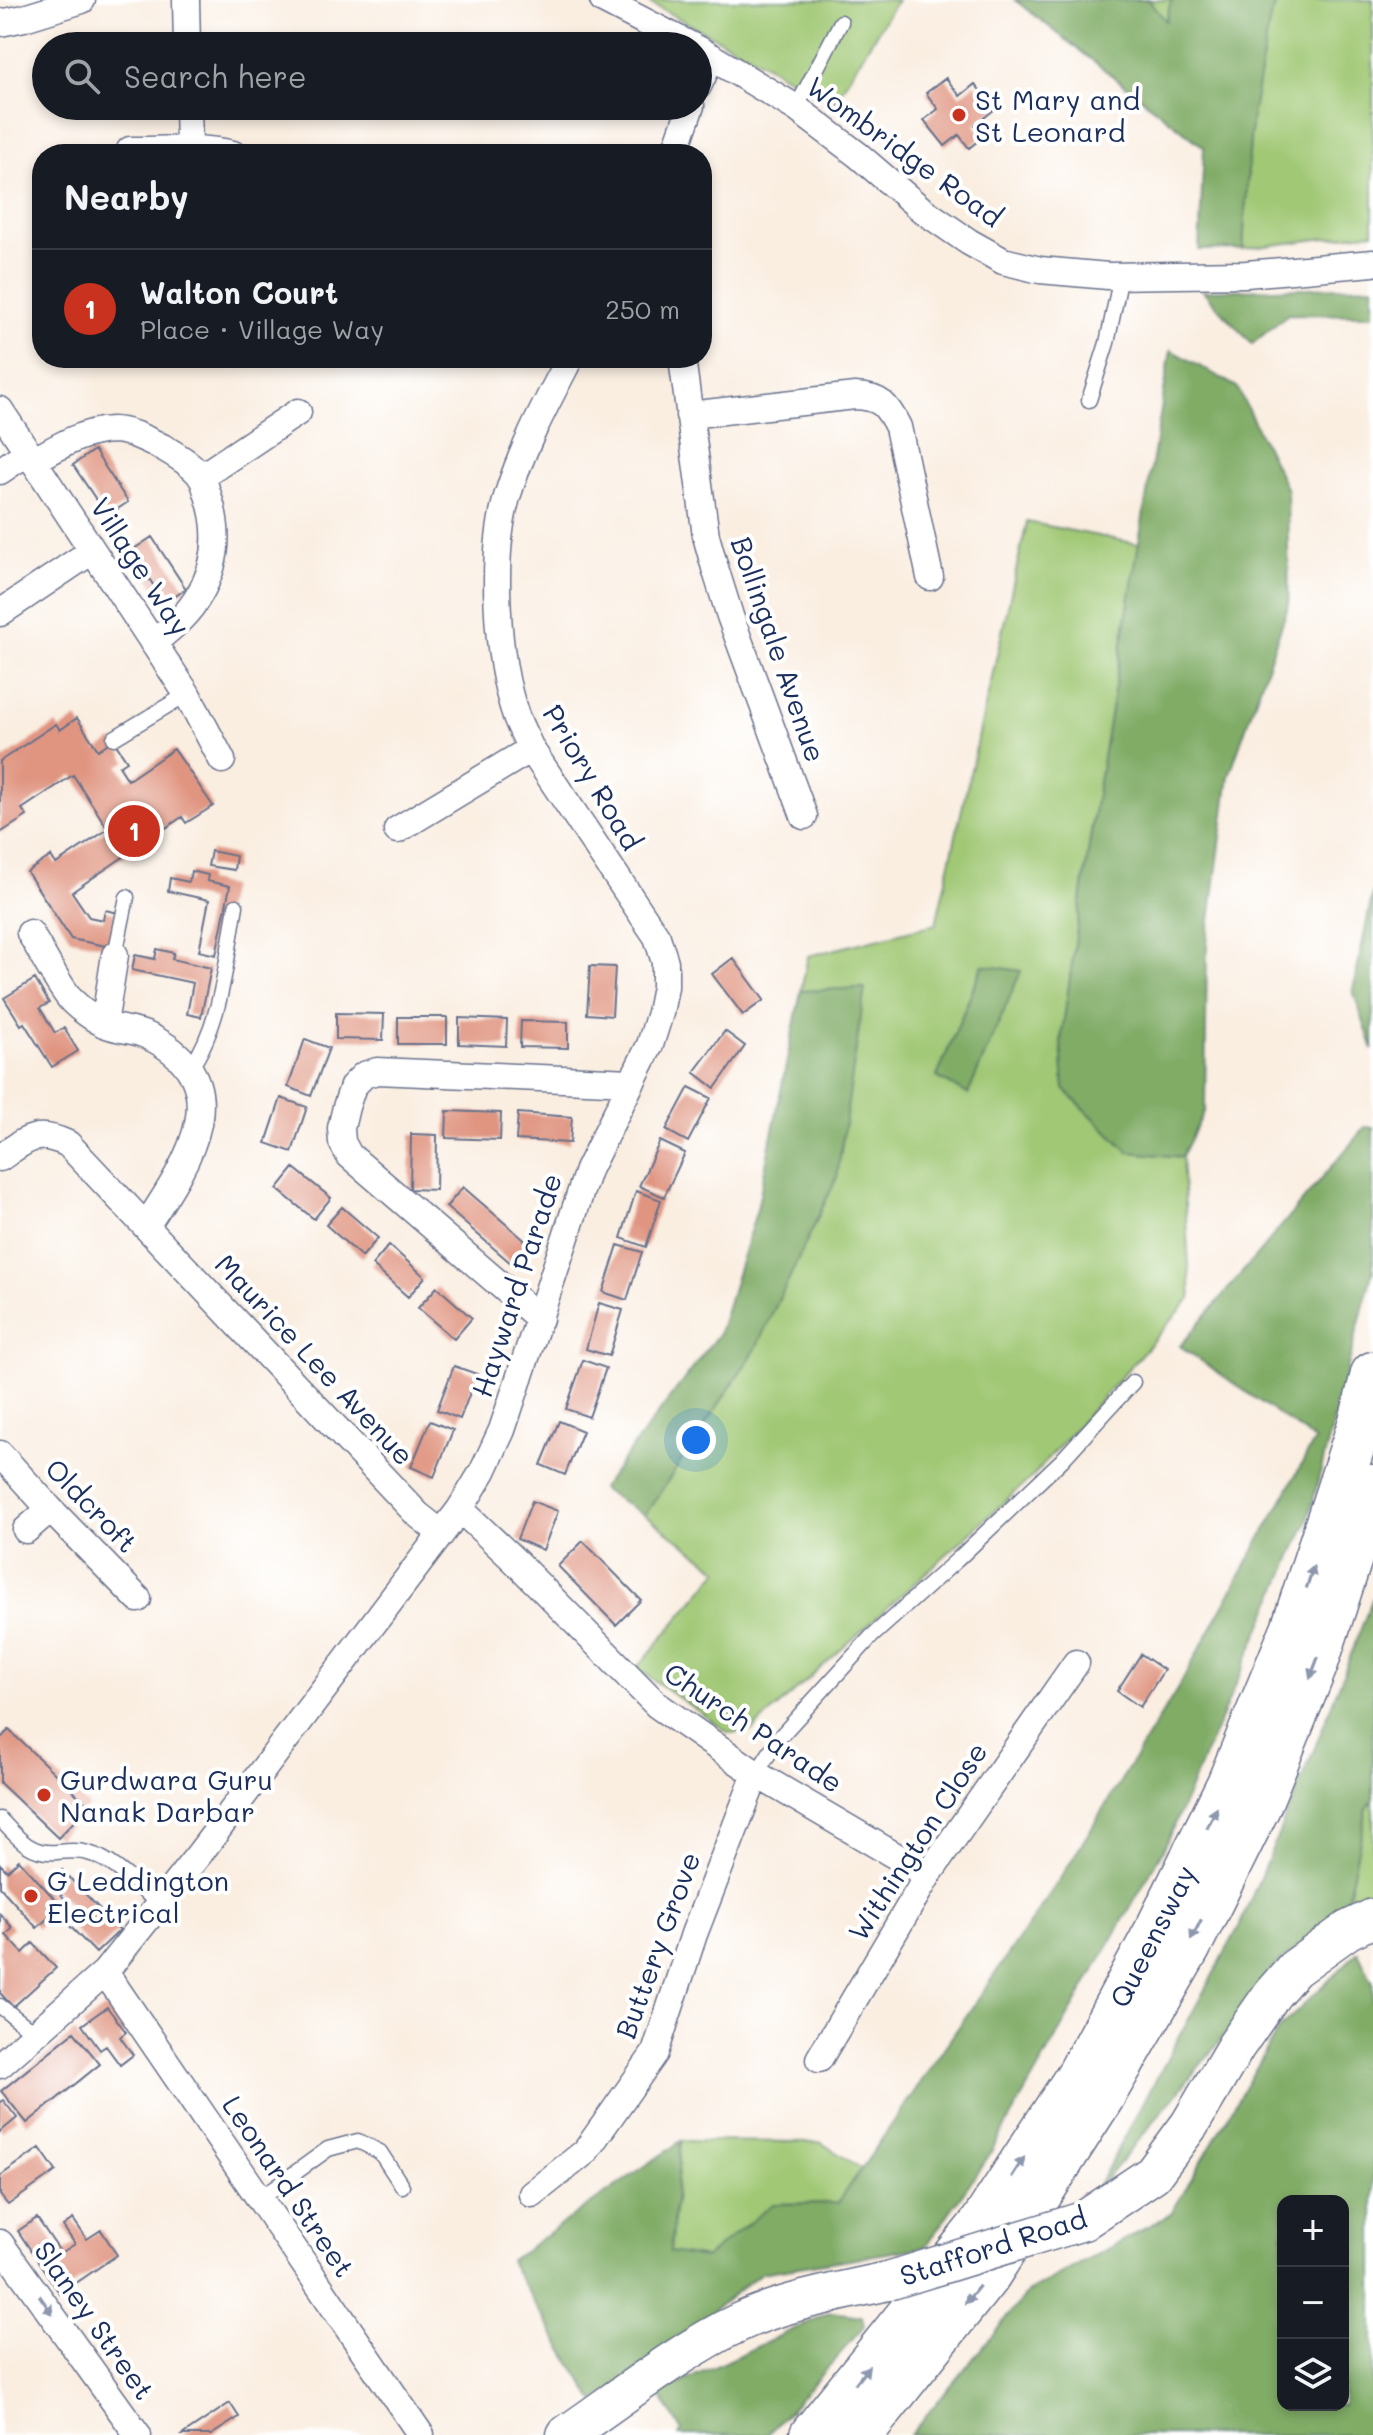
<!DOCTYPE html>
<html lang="en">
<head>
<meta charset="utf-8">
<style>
	:root { --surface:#171b24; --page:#20242c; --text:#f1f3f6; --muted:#9ea1a6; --line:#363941; --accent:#c8321e }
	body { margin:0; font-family:Mali,sans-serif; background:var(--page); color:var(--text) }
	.controls { position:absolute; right:24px; bottom:24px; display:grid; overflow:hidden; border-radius:16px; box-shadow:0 4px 12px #0003 }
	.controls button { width:72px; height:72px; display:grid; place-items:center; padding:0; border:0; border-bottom:2px solid var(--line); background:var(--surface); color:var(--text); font:40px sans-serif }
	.you { position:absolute; left:696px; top:1440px; width:28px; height:28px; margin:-20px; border:6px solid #fff; border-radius:50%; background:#1a73e8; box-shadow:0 0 0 12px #1a73e833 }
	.badge { display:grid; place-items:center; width:52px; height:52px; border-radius:50%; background:var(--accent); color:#fff; font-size:26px; font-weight:700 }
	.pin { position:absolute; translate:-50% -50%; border:4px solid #fff; box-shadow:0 2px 8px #0006 }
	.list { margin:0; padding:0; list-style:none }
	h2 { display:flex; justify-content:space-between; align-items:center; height:104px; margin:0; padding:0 32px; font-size:34px }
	h2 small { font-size:26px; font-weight:400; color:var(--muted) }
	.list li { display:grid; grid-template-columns:52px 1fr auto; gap:24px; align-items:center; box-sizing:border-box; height:120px; padding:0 32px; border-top:2px solid var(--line) }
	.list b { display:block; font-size:30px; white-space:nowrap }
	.list p { margin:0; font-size:26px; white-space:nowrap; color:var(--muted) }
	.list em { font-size:26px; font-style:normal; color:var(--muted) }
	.icon { flex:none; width:44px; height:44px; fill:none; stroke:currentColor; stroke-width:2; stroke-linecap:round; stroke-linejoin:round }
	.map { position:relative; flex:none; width:1373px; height:2435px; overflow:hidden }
	.search { position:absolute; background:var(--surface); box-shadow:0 4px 12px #0003; left:32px; top:32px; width:680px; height:88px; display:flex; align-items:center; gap:20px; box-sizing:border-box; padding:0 28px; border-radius:44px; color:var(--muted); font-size:30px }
	.panel { position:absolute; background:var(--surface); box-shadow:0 4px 12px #0003; left:32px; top:144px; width:680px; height:224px; border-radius:32px }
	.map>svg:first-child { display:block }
</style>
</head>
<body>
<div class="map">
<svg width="1373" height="2435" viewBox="0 0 1373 2435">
	<rect width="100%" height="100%" fill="#fff"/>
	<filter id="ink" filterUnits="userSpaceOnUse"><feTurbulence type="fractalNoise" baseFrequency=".0125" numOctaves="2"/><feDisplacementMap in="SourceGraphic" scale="16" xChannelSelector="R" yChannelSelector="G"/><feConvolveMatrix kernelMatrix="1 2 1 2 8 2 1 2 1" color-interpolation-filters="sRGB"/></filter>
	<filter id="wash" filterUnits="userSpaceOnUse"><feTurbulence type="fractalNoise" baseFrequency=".006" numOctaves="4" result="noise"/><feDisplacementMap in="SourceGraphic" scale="32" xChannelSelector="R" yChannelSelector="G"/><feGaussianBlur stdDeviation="1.8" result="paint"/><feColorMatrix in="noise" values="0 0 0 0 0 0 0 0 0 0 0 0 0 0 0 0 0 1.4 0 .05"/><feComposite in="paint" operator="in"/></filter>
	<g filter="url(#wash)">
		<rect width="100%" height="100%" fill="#faeee1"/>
		<path fill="#a0c874" stroke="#5e7c69" stroke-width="2" fill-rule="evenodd" d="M644,0H897L832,105L758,60Z
			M1015,0H1373V232L1243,249L1251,123L1204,147Z
			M1027,522L1139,544L1093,818L1061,1040L1064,1089L1129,1152L1182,1157L1191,1298L1033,1476L751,1731L729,1733L637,1668L719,1570L645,1515L755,1350L837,1177L864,988L801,991L808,956L936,924ZM982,966L1020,971L968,1093L937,1077Z
			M1373,1800V1895L1345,1909L1367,1808Z
			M681,2141L820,2142L862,2169L838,2203L774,2204L705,2258L669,2252Z"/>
		<path fill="#80ac66" stroke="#4e6e62" stroke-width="2" fill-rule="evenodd" d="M1015,0H1149L1166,21L1171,0H1278L1270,18L1251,122L1243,249L1199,250L1204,147Z
			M1373,286V315L1288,314L1252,344L1203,291Z
			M1171,350L1237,387L1287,490L1289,604L1229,776L1207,943L1205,1110L1182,1157L1129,1152L1064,1089L1061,1040L1095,806Z
			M1373,891V1049L1353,991Z
			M983,965L1021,971L968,1094L937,1077Z
			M865,988L837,1177L755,1350L645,1515L601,1489L719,1333L757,1209L801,991Z
			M1365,1127L1373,1128V1270L1308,1520L1163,1850L988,2157L925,2247L761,2273L595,2402L509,2261L681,2141L670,2252L705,2258L773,2204L838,2203L1060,1879L1178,1688L1315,1440L1180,1346Z
			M1373,1597V1800L1367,1808L1345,1909L1273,1968L1216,2046L1092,2197L1239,1927L1316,1745Z
			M1358,1952L1373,1983V2435H910L1027,2293L1171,2214L1278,2030ZM1283,2201H1343V2405H1283Z
			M830,2312L862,2316L864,2327L767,2435H679L682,2430L659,2393Z"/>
		<g id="blocks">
			<path fill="#e09581" d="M946,78L960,96L975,84L995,109L975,125L984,136L969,148L959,135L945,146L924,120L938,109L926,93Z
				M94,450L128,502L107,516L73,465Z
				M152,537L186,589L165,603L131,551Z
				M77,718L98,750L113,740L127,761L119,766L128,780L174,749L213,806L186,823L182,817L72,892L89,917L103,920L105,910L119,913L111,947L71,939L27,872L51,856L56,864L108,829L73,775L22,809L27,816L0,833V761L56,724L60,730Z
				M211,851L236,856L234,870L208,866Z
				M191,871L208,875L207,881L230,886L216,955L199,951L209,900L168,891L170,878L189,882Z
				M157,949L174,953L172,959L211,968L201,1017L187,1014L193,983L132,970L135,955L155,959Z
				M733,958L764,1000L743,1015L712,974Z
				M590,966L615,967L612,1016L587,1014Z
				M35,979L49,1003L40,1008L55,1033L64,1028L78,1051L52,1067L24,1023L21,1025L4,998Z
				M336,1013L384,1014L383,1040L336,1039Z
				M398,1017H447V1044H398Z
				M459,1018L507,1020L506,1046L459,1044Z
				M521,1021L568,1022V1048L520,1047Z
				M725,1031L745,1046L715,1088L694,1072Z
				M305,1039L329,1048L311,1096L288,1087Z
				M689,1087L711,1098L688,1142L666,1130Z
				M281,1098L307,1107L292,1152L266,1143Z
				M447,1111L501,1113L500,1140L446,1138Z
				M518,1113L572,1117L570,1143L516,1140Z
				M411,1134L437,1135L436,1190L410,1189Z
				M660,1141L685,1153L664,1197L639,1186Z
				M294,1168L331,1198L314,1219L277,1189Z
				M463,1187L529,1244L512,1264L446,1207Z
				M636,1191L661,1200L646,1247L621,1238Z
				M342,1207L378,1238L362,1257L326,1225Z
				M389,1245L425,1277L408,1297L372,1265Z
				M618,1245L642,1252L627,1300L603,1292Z
				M437,1287L472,1318L454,1339L418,1308Z
				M599,1303L623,1310L609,1356L586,1349Z
				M583,1360L606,1368L589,1417L566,1409Z
				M454,1366L477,1374L460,1419L437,1410Z
				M430,1421L453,1430L434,1477L411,1467Z
				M559,1421L583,1431L565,1475L541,1465Z
				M532,1501L558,1511L543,1550L517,1539Z
				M583,1541L641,1600L616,1625L558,1566Z
				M1141,1654L1164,1670L1140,1707L1117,1691Z
				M9,1730L89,1806L58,1838L0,1783V1739Z
				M19,1860L61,1906L37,1928L0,1887V1864L7,1871Z
				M62,1870L120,1930L96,1953L59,1915L70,1904L49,1883Z
				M0,1914L13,1928L6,1935L23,1953L33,1943L56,1968L13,2007L0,1993Z
				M107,2007L126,2032L120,2037L133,2055L120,2065L106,2046L100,2050L82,2025Z
				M74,2032L100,2064L27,2123L1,2091Z
				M3,2100L17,2118L0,2132V2102Z
				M40,2148L56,2171L8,2205L0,2195V2176Z
				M37,2218L61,2253L75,2244L63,2226L73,2219L87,2239L101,2230L117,2255L60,2294L18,2231Z
				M230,2403L239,2417L211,2435H182Z"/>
		</g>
	</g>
	<g filter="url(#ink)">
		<use href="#blocks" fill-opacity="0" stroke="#69728c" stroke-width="2"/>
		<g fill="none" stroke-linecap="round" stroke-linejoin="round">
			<defs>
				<path id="lane" d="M796,108L841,22
					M1089,400L1107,343L1121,276
					M114,738L187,694
					M115,955L127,897
					M190,1069C222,1023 226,960 236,906
					M756,1774L779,1738L871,1637L957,1560L1062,1460L1133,1382
					M0,1819C17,1837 30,1855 57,1852C68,1851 77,1850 88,1853C115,1860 138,1887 159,1904
					M0,2006L35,2033
					M259,2199L328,2149L358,2141L380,2152L402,2186"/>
				<path id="street" d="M186,0L187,46
					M603,0L692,46
					M0,23L24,18L82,0
					M698,49L796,108L858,155L921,209L969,242L1003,261L1040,270L1108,276L1246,274L1373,263
					M698,86L712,57
					M188,106L189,148
					M130,150C165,151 199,145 233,154
					M674,154L691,106
					M682,358L706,536L715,568L730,616L804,816
					M0,410L187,694L222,760
					M689,415L855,396C881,397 887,405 898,427L930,577
					M33,461C58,447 83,431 112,430C130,430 148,440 164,448C176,455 195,466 202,478C205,483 206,490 208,495C220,530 218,563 199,595C188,615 170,629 153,643
					M0,471L28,452
					M201,477L298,412
					M0,613L92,551
					M397,830L531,749
					M30,933C41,951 59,987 72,1001C80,1009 96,1021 107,1025C120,1030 136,1030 148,1036C243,1082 186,1165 146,1226
					M104,1024L115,955
					M0,1158C27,1139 36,1129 68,1144L417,1514L441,1533
					M540,1319L349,1155L342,1142L341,1128L346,1107L353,1086L364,1075L377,1071L632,1082
					M0,1454L50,1509L138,1599
					M460,1509L516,1562L657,1705L756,1774L928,1875
					M26,1530L50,1509
					M105,1972L421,2435
					M819,2059L928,1875L1076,1663
					M0,2065L105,1972L200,1853L460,1509L483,1471L502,1430L588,1170L650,1045L660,1013L665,987V962L657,937L531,749C526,738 520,727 516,716C496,659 490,555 507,497C522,448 546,404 570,358
					M532,2194L585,2152L655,2053L694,1934L756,1774
					M0,2243L138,2435"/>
				<path id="secondary" d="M1083,2221L1153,2174L1190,2124L1236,2046L1273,1993L1294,1969L1348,1930L1373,1918
					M566,2435C620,2398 681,2350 740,2322C786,2301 839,2292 888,2281"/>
				<path id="highway" d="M812,2435L981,2225L1080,2073L1156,1932L1229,1784L1293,1629L1362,1418L1373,1374
					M860,2435L988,2275L1102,2097L1188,1948L1258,1807L1316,1663L1373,1487"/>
			</defs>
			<use href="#lane" stroke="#69728c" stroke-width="17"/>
			<use href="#street" stroke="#69728c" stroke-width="29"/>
			<use href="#secondary" stroke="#69728c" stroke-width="41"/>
			<use href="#highway" stroke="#69728c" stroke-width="47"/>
			<use href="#lane" stroke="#fff" stroke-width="14"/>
			<use href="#street" stroke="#fff" stroke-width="26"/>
			<use href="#secondary" stroke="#fff" stroke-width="38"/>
			<use href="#highway" stroke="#fff" stroke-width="44"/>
			<defs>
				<path id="secondary-bridge" d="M888,2281L1083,2221"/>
			</defs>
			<use href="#secondary-bridge" stroke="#69728c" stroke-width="41" stroke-linecap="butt"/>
			<use href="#secondary-bridge" stroke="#fff" stroke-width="38"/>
		</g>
		<defs><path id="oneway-solid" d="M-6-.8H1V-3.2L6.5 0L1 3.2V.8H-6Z" transform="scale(2)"/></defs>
		<g fill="#8d97ae">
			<use href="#oneway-solid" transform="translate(1310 1577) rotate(-72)"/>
			<use href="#oneway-solid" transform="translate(1314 1668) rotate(111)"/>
			<use href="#oneway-solid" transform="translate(1212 1818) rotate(-64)"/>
			<use href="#oneway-solid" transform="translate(1196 1930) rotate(117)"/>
			<use href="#oneway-solid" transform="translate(1018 2167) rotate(-57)"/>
			<use href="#oneway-solid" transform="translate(972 2295) rotate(129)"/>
			<use href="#oneway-solid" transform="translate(46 2305) rotate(55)"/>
			<use href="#oneway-solid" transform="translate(862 2375) rotate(-52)"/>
		</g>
	</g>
	<g fill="#c8321e" stroke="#fff" stroke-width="3">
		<circle cx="959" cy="115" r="8"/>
		<circle cx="44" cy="1795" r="8"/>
		<circle cx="31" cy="1896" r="8"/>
	</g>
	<g text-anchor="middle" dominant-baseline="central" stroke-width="8" stroke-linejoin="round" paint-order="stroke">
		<g font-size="28" fill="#1b2f5e" stroke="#fff" text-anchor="start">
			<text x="975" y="99">St Mary and<tspan x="975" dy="32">St Leonard</tspan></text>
			<text x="60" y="1779">Gurdwara Guru<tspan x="60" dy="32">Nanak Darbar</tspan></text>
			<text x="47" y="1880">G Leddington<tspan x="47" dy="32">Electrical</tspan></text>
		</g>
		<g font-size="28" fill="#1b2f5e" stroke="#fff">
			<text transform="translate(905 151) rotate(36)">Wombridge Road</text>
			<text transform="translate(141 566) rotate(57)">Village Way</text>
			<text transform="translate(779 649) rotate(71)">Bollingale Avenue</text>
			<text transform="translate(593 777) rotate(59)">Priory Road</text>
			<text transform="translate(516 1285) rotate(-72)">Hayward Parade</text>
			<text transform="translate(315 1359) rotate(47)">Maurice Lee Avenue</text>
			<text transform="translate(92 1505) rotate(46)">Oldcroft</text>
			<text transform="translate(754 1727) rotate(34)">Church Parade</text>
			<text transform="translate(917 1841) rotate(-57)">Withington Close</text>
			<text transform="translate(1152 1936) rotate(-63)">Queensway</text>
			<text transform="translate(657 1945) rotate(-70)">Buttery Grove</text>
			<text transform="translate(289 2186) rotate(56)">Leonard Street</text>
			<text transform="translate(993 2246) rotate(-18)">Stafford Road</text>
			<text transform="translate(95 2320) rotate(55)">Slaney Street</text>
		</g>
	</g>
</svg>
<div class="controls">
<button>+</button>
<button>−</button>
<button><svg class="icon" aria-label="layers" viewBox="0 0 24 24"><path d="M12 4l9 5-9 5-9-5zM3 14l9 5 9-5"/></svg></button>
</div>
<div class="you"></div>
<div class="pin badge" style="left:134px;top:831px">1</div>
<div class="search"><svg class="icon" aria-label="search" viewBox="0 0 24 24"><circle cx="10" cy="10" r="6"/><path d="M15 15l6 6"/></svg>Search here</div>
<section class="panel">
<h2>Nearby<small></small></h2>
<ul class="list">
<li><span class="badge">1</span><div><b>Walton Court</b><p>Place · Village Way</p></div><em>250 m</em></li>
</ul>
</section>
</div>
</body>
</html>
